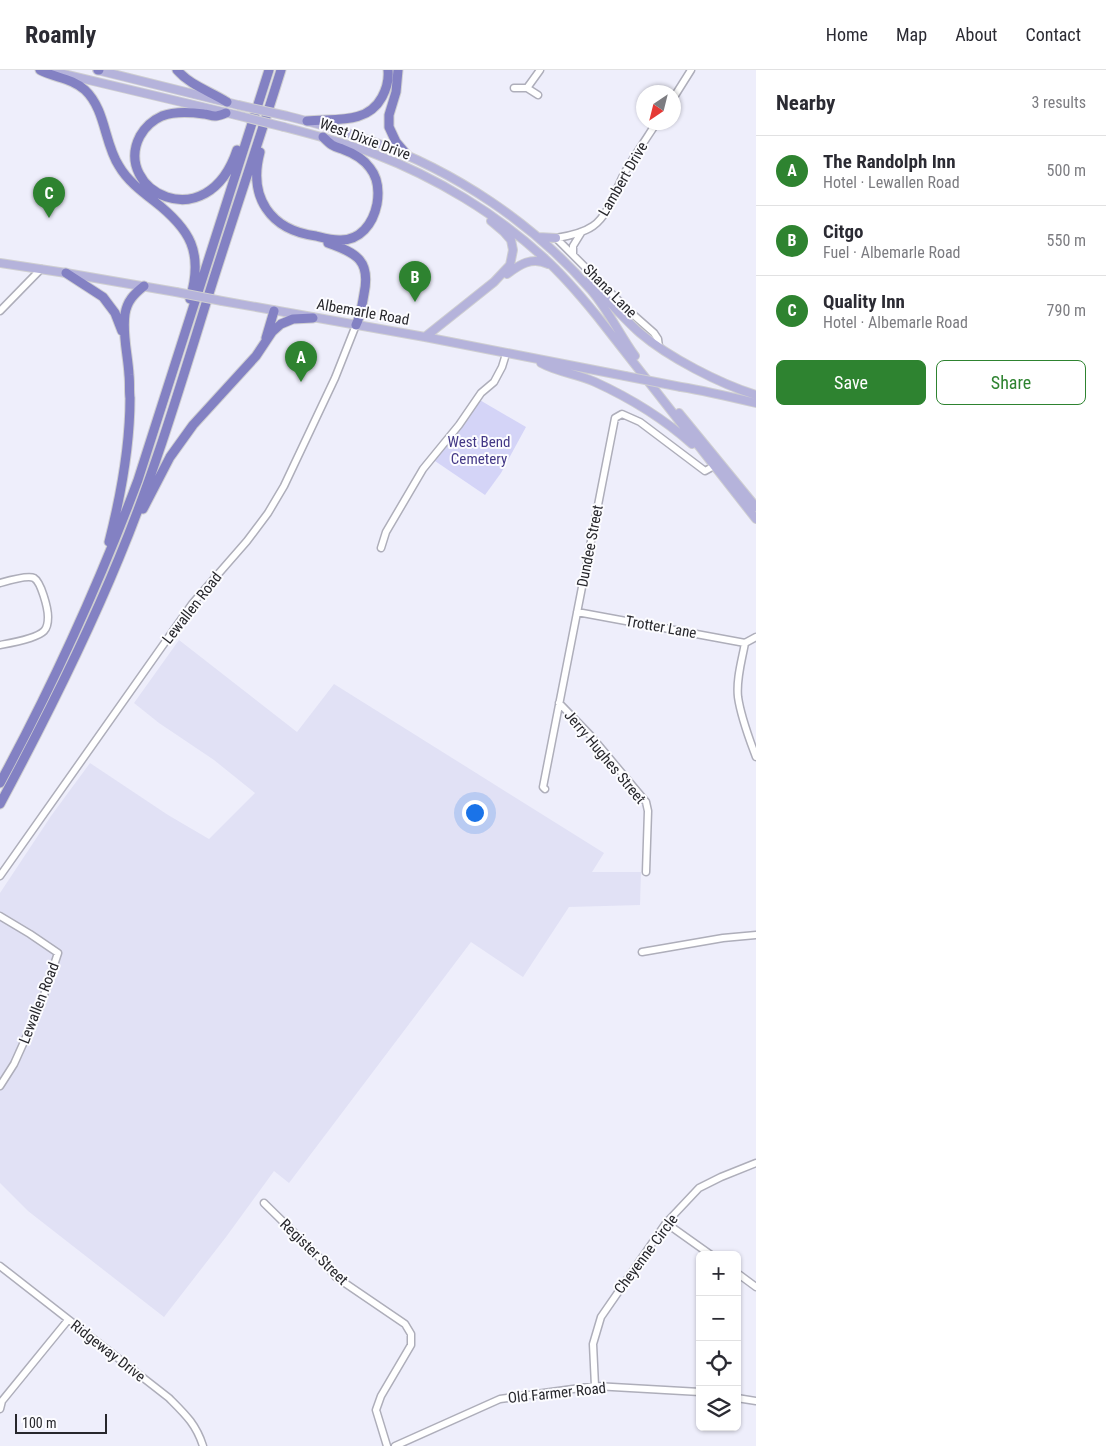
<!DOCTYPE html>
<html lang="en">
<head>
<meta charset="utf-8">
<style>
	:root { --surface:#fff; --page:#f7f7f7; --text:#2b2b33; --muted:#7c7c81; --line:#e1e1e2; --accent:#2e8330 }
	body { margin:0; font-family:"Roboto Condensed",sans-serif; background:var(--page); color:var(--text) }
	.controls { position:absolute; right:15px; bottom:15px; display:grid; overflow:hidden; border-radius:8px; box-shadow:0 1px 4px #0004 }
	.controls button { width:45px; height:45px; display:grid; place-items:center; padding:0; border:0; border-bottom:1px solid var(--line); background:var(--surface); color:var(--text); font:25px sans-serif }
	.compass { position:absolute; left:636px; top:15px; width:45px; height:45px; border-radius:50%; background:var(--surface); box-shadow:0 1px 4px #0004; rotate:215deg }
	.scale { position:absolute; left:15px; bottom:12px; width:92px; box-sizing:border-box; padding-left:5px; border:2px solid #27272c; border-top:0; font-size:14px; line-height:18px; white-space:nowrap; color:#27272c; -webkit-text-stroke:4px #fcfcff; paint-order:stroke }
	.you { position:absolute; left:474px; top:742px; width:18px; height:18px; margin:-12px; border:4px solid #fff; border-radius:50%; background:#1a73e8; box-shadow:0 0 0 8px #1a73e833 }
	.badge { display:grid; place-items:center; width:32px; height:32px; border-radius:50%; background:var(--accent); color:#fff; font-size:16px; font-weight:700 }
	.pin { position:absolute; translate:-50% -41px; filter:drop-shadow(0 1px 2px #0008) }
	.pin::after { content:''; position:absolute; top:26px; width:18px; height:15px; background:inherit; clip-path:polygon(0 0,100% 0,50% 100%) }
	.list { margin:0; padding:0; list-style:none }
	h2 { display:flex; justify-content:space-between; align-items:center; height:65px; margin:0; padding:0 20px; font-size:21px }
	h2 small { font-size:16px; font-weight:400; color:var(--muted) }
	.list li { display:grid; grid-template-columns:32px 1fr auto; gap:15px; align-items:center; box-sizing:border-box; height:70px; padding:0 20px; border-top:1px solid var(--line) }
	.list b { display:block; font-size:19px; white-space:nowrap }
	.list p { margin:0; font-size:16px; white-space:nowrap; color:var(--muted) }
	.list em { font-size:16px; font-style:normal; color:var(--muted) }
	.actions { display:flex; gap:10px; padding:15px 20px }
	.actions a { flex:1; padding:11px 0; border:1px solid var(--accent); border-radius:8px; text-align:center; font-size:18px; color:var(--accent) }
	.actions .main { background:var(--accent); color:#fff }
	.icon { flex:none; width:28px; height:28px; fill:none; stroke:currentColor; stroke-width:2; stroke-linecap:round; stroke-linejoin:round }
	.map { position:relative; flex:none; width:756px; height:1376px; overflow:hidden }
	header { display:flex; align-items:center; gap:30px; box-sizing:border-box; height:70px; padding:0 25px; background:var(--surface); border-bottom:1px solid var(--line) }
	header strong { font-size:24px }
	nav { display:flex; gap:28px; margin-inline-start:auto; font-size:18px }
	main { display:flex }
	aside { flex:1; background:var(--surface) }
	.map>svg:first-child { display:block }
</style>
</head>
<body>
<header>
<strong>Roamly</strong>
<nav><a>Home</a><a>Map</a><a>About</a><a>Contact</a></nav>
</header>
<main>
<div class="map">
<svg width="756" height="1376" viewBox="0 0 756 1376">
	<rect width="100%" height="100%" fill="#eeeefb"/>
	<path fill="#e1e1f5" d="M179,570L297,662L334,614L604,783L592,802H641L640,835L569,837L523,907L471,872L289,1113L274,1101L226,1167L164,1247L28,1141L0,1113V823L51,746L90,693L168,745L209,769L255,723L214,690L159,653L134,633Z"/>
	<path fill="#d4d4f7" d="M478,329L526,357L501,403L485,425L435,391Z"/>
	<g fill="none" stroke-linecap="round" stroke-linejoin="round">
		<defs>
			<path id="minor" d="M514,18H527L538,25
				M527,18L540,0
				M674,27L691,0
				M556,168C569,166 583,163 593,156C609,145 616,118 625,102C635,85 646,69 657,52
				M556,168L629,241L654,263L658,269L659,277
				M573,184V176L581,163
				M0,241L41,199
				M381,478L386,462L423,399L459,355L481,323L494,312L502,297L506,284
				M0,513C7,511 28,505 34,508C41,512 48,538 48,547C48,552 47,558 44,561C36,569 11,573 0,575
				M577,542L745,573
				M745,573C742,590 736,609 738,627C741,648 749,668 756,687
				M745,573L756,567
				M559,633L590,665L646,732L648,741L646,802
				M545,719L543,717L615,348L622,344L640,352L705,401L714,396
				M0,806L192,534L247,471L268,443L284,416L335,308L356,255
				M0,846L30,864L58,883L41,934L14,994L0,1016
				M642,882L723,868L756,865
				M264,1133L318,1186L336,1207L405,1254L411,1264V1275L381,1326L376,1340L387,1376
				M666,1153L711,1185
				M0,1196L169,1328C185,1344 196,1354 203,1376
				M737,1203L756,1217
				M595,1316L593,1274L601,1247L666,1153L699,1118L721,1107L756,1093
				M737,1328L756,1331
				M0,1339L2,1331L68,1250
				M395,1376L500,1329L595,1316L700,1322"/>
			<path id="major" d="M97,0L238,35
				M51,1L236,45
				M287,46C315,53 344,61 371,71C455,101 533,153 591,220C608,240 620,265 635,286
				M284,57C315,65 346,73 375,84C435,107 497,144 543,187C563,205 580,225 597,246L756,449
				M538,167L556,168
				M0,193L66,203L176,222
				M507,204C519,195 532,186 548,194
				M589,210C606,228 622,247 640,263C668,287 720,314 756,325
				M222,231L425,267L625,306
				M425,267L494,212L510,195L513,180L511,170L504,162L491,151
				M541,293C557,302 577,304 595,312C630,328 664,349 692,374
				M681,317C706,321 731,327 756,333
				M679,343L756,437"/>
			<path id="highway" d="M40,0C55,8 72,8 85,20C106,40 104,73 119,96C127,110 141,121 154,131C190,159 204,182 190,229
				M98,0H99
				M177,0C191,16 210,21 227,32
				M398,0L396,22L389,45V57L396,72L407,85
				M226,43C223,44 218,46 215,46C211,46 207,44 204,44C190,42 175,41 162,46C153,50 145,57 140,66C112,120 207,170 237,80
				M307,51C334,48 367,55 382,27C387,18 389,10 388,0
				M260,82C248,127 270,160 316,166C324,168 331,170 339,170C360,171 373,154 377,134C379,122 378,108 370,98C363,88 353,83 342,79C339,78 335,77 332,75C329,73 326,70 323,67
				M328,173C357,183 371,191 364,224C362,235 361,245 356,255
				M66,203L103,227L115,243L122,261
				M266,268L274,241
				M143,439L170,387L193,355L256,286L272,262L281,254L293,249L313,248
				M109,472C121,425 130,377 130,328C129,321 130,313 129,305C128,285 122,264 125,244C127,231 134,224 144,216
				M0,713C53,615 99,514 138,410L269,0
				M0,734C43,654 84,573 119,488C154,404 180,317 207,230C231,153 257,77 281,0"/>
		</defs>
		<use href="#minor" stroke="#aeaeba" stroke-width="9"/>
		<use href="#major" stroke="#cfcfd1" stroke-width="10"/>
		<use href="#highway" stroke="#cfcfd1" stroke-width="11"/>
		<use href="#minor" stroke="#fff" stroke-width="6"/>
		<use href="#major" stroke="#b5b3db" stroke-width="8"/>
		<use href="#highway" stroke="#8381c3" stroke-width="9"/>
		<defs>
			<path id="major-bridge" d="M238,35L287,46
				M236,45L284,57
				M176,222L222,231
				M625,306L681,317"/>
		</defs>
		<use href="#major-bridge" stroke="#cfcfd1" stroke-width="10" stroke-linecap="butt"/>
		<use href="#major-bridge" stroke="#b5b3db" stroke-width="8"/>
	</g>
	<g text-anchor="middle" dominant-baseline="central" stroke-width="4" stroke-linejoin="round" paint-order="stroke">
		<g font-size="15" fill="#27272c" stroke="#fcfcff">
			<text transform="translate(365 69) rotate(20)">West Dixie Drive</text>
			<text transform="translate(623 109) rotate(-60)">Lambert Drive</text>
			<text transform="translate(610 221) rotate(45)">Shana Lane</text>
			<text transform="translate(363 242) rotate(10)">Albemarle Road</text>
			<text transform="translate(590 476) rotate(-79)">Dundee Street</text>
			<text transform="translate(192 538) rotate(-52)">Lewallen Road</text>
			<text transform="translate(661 557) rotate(10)">Trotter Lane</text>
			<text transform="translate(605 687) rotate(50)">Jerry Hughes Street</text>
			<text transform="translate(39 933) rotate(-69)">Lewallen Road</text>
			<text transform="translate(314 1182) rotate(44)">Register Street</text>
			<text transform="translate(646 1184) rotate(-53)">Cheyenne Circle</text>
			<text transform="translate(108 1281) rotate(38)">Ridgeway Drive</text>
			<text transform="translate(557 1323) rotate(-6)">Old Farmer Road</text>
		</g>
		<g font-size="15" fill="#433886" stroke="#fcfcff">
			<text x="479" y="372">West Bend<tspan x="479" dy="17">Cemetery</tspan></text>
		</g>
	</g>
</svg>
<div class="controls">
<button>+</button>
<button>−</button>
<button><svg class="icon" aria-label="locate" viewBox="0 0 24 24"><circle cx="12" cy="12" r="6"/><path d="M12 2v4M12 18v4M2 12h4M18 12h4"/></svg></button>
<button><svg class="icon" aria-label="layers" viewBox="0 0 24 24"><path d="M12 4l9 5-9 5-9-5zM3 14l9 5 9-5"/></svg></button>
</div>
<svg class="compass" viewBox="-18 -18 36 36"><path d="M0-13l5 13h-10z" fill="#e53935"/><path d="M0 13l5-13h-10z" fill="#7c7c81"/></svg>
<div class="scale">100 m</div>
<div class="you"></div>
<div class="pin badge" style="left:301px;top:312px">A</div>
<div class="pin badge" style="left:415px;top:232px">B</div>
<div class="pin badge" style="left:49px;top:148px">C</div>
</div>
<aside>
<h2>Nearby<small>3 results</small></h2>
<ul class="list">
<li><span class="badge">A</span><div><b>The Randolph Inn</b><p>Hotel · Lewallen Road</p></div><em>500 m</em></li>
<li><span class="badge">B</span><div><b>Citgo</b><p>Fuel · Albemarle Road</p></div><em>550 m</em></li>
<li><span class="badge">C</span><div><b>Quality Inn</b><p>Hotel · Albemarle Road</p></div><em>790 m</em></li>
</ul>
<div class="actions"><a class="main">Save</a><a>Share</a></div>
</aside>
</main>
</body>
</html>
